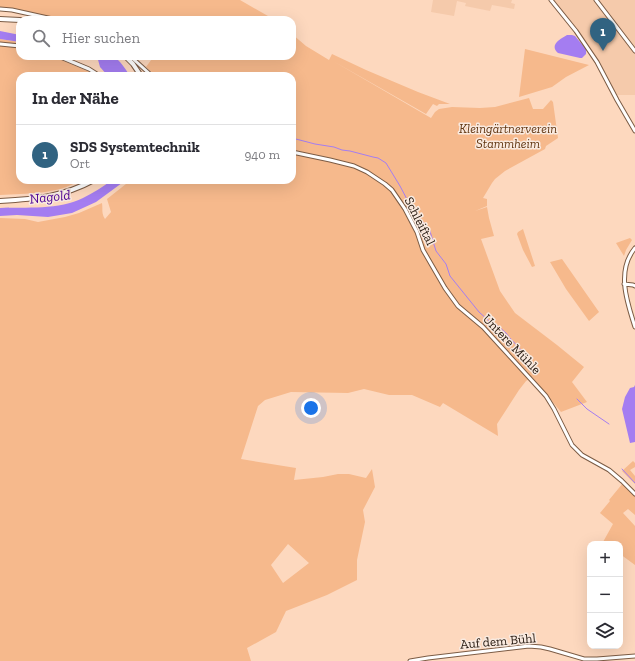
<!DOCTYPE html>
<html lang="de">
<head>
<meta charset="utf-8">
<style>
	:root { --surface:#fff; --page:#f2f2f3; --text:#2b2b33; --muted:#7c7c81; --line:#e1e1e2; --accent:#316381 }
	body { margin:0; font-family:"Zilla Slab",serif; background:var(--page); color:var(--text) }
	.controls { position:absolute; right:12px; bottom:12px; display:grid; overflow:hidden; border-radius:8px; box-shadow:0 4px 16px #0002 }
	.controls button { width:36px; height:36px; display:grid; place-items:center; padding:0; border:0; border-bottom:1px solid var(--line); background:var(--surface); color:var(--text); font:20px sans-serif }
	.you { position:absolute; left:311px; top:408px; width:14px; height:14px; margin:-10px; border:3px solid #fff; border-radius:50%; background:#1a73e8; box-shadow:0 0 0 6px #1a73e833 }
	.badge { display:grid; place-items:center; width:26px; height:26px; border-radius:50%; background:var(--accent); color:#fff; font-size:13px; font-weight:700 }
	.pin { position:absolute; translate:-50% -33px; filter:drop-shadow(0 1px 2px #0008) }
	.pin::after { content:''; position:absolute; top:21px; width:14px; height:12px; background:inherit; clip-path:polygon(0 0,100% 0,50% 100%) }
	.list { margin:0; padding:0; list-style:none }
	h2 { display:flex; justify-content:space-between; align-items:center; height:52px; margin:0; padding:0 16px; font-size:17px }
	h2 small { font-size:13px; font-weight:400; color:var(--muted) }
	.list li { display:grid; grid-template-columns:26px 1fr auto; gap:12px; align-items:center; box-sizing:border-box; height:60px; padding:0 16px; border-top:1px solid var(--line) }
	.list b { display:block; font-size:15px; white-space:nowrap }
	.list p { margin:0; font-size:13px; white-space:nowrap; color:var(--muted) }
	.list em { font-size:13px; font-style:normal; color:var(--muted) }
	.icon { flex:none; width:22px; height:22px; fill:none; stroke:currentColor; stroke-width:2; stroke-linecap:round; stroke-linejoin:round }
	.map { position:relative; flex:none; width:635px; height:661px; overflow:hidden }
	.search { position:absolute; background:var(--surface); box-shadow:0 4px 16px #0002; left:16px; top:16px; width:280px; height:44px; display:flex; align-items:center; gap:10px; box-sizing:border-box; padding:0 14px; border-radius:12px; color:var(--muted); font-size:15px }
	.panel { position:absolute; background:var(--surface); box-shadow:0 4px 16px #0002; left:16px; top:72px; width:280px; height:112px; border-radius:12px }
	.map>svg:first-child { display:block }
</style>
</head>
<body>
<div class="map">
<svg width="635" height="661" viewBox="0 0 635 661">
	<rect width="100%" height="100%" fill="#fdd8be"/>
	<path fill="#f5caab" d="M433,0H512L511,3L515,4L514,9L492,5L490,11L465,6L466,3L457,1L454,16L431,12Z
		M553,0H635V95H617L601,66L589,46Z"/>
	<path fill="#f6b98c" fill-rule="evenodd" d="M0,0H240L275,20H107L104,19L103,20H65L27,13L0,10Z
		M292,34L306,46L329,60L332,54L366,70L418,92L450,104H439L437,106L433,104L426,114L333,61L431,118L435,112L439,109L452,107L480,108L495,107L529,98L533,109H543L551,100L553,102L558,138L546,146L545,149L505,171L495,179L492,183L483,198L487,199V206L475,211L487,207L489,218L494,236L481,239L474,225L481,239L500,291L515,313L557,345L584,367L572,382L587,402L561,412L532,377L526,381L519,390L497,424L498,436L443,403L440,407L412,395H389L364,389L348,393L291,392L265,400L258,406L241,459L296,468L294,480L323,477L338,474H349L366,478L372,469L375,487L363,510L365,522L357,560V580L327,595L286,611L276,632L247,648L251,661H0V218L25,219L38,222L65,217L79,213L102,203C103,209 101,213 105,219L111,212L107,199L131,180H292V76H156L146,67L154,56H292ZM288,544L309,563L283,583L271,565Z
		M0,39L20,42V56H52L90,72L95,76H20V180H81C57,195 27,193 0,195Z
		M525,49L589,65L566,77L552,87L519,97Z
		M523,229L535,266L532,267L523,250L517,234L518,232Z
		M630,238L632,240L626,250L624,256L616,243Z
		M562,259L599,312L589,321L566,289L550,262Z
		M633,461L635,463V467L630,470L635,476V484L622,471Z
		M623,483L635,495V515L628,509L623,513L635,526V565L620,554V544H606L603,542L613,524L600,513L610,501L609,500Z"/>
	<path fill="#a47df1" d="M0,31L20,35V42L0,39Z
		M567,35H572L575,36L586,49V54L582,58H580L558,53C549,45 560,39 567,35Z
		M97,56C102,56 109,55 113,56C119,59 127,71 130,76H108L100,67Z
		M112,180H126L96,202L72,213L48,217L17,215L0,216V208C25,207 60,210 83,198C93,193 103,187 112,180Z
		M635,385V442L630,443L622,409L625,397L630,388L634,387Z"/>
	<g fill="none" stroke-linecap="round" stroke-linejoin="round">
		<path stroke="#a47df1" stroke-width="1" d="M292,138L315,144L334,147L342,150L350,151L373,157L378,158L386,163L400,186L410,205L421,220L429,228L436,251L446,264L450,276L479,312L488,320L498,326L506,333L509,337L522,351
			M577,399L587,409L609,424
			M622,469L635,483"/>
		<defs>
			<path id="minor" d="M551,0L576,31L597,62L617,100L635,131
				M596,0L635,51
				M0,9L12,10L57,20
				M0,44L20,46
				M58,56L89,69L100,76
				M130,56L152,76
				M292,152L330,160L354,166L367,172L385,184L392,190L405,209L417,232L423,250L445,288L458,306L483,327L546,396L554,409L572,445L582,455L609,470L622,481L635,494
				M635,248C616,271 627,302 635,327
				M624,284L633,285L635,286
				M410,661L428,658L529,646L541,647L550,649L584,659H597L635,656"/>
			<path id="major" d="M0,19L20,20
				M125,56L133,64L141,76
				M0,201C35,199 63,197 94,180"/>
		</defs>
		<use href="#minor" stroke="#7c5c45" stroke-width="5"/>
		<use href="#major" stroke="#7c5c45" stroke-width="6"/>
		<use href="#minor" stroke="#fff" stroke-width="3"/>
		<use href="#major" stroke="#fff" stroke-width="4"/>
	</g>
	<g text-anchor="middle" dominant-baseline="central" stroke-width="3" stroke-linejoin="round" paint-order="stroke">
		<g font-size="13" font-style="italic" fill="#623611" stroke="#f9eae0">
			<text x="508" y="128">Kleingärtnerverein<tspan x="508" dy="15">Stammheim</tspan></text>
		</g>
		<g font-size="13" fill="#24170d" stroke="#f9eae0">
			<text transform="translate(420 221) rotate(63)">Schleiftal</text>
			<text transform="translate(512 344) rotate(46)">Untere Mühle</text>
			<text transform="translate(498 641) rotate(-5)">Auf dem Bühl</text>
		</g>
		<g font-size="14" font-style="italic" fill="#4d0095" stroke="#f9eae0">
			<text transform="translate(50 197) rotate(-6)">Nagold</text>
		</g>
	</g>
</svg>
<div class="controls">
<button>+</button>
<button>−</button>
<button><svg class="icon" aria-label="layers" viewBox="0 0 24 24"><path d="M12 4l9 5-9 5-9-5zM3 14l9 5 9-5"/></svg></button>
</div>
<div class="you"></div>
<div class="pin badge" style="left:603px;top:51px">1</div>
<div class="search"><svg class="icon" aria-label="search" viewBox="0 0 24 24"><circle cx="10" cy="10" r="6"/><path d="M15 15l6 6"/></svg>Hier suchen</div>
<section class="panel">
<h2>In der Nähe<small></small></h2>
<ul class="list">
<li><span class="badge">1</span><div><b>SDS Systemtechnik</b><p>Ort</p></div><em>940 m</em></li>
</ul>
</section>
</div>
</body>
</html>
